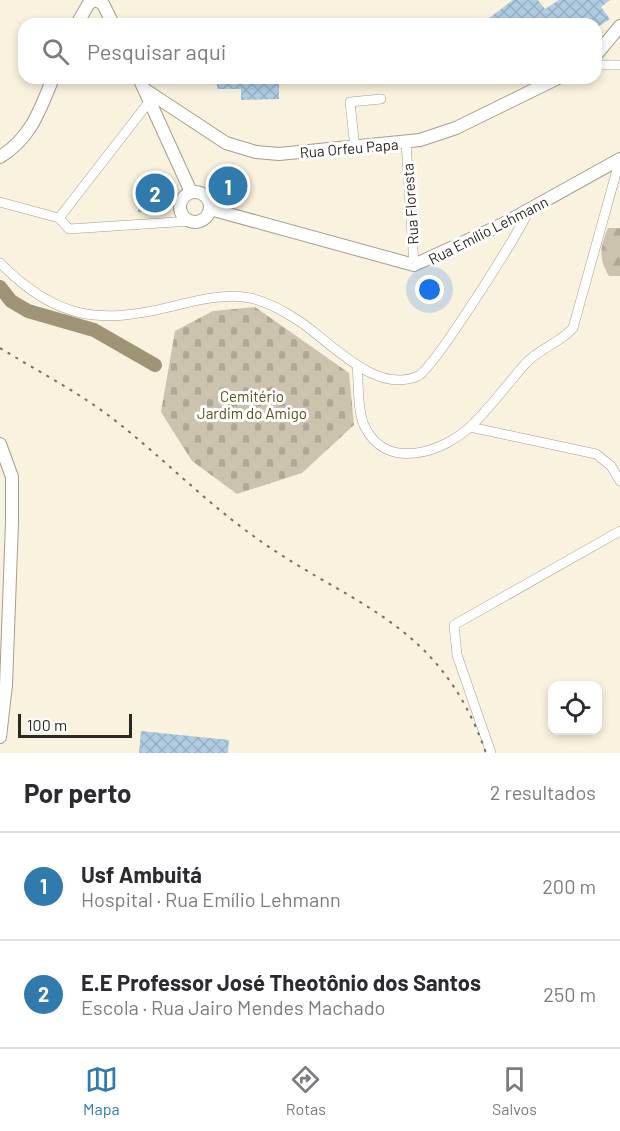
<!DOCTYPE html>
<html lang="pt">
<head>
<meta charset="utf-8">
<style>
	:root { --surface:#fff; --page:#f2f2f3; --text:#2b2b33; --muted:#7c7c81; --line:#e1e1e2; --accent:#307aad }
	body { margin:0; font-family:Barlow,sans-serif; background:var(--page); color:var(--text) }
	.controls { position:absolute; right:18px; bottom:18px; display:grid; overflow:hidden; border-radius:12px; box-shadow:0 3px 9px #0003 }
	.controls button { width:54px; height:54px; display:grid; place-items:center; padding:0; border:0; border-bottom:2px solid var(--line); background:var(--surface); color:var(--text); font:30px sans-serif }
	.scale { position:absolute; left:18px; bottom:15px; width:114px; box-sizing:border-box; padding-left:6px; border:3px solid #2b2820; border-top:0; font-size:16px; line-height:21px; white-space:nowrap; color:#2b2820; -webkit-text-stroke:4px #fff; paint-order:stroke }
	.you { position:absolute; left:430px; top:290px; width:21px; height:21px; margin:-15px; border:4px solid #fff; border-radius:50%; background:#1a73e8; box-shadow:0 0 0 9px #1a73e833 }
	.badge { display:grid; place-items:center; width:39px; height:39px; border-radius:50%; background:var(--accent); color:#fff; font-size:20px; font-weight:700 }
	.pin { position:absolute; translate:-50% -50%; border:3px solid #fff; box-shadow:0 2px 6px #0006 }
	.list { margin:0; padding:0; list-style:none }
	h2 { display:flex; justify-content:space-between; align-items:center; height:78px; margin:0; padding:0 24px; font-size:26px }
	h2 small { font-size:20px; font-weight:400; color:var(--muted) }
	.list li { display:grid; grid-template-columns:39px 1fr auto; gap:18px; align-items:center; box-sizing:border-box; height:108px; padding:0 24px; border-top:2px solid var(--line) }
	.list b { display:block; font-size:22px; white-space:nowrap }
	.list p { margin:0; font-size:20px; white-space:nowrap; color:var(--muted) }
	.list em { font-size:20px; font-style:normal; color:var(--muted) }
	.icon { flex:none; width:33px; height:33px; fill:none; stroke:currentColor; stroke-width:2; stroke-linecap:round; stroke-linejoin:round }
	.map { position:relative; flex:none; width:620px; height:753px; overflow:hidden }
	.search { position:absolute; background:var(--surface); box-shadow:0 3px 9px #0003; left:18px; right:18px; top:18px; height:66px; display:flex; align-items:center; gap:15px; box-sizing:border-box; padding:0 21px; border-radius:18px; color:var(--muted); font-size:22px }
	.sheet { height:294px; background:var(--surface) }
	nav { display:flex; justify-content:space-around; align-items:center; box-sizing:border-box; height:84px; border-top:2px solid var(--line); background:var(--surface); font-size:16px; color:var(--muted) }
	nav a { display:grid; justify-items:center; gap:3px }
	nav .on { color:var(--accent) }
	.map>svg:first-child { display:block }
</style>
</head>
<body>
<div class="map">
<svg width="620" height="753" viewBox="0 0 620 753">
	<defs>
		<pattern id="forest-firs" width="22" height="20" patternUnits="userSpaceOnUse" patternTransform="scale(1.5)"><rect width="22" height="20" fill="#cbc3ae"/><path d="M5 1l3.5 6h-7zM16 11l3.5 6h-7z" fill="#aea895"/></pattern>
		<pattern id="cemetery-stones" width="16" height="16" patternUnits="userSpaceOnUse" patternTransform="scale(1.5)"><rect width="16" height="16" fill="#cbc3ae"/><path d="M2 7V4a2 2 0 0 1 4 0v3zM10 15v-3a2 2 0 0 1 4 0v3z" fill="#aea895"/></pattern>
		<pattern id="building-cross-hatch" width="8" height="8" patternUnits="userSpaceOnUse" patternTransform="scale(1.5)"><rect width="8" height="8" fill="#afcce3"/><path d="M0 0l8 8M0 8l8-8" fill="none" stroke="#97afc2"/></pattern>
	</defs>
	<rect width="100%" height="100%" fill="#f9f2de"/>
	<path fill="url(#forest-firs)" d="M608,228H620V276H609C598,258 600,247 608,228Z"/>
	<path fill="url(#cemetery-stones)" d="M255,307L349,373L354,425L302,473L237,494L192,461L161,412L175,331L213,311Z"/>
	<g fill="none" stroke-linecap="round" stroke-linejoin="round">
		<path stroke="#9f9475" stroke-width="14" d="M0,287L11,301L28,311L94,330L155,365"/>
	</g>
	<path fill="url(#building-cross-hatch)" d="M513,0H538L545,9L559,0H610L601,7L610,19L596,28V24H481Z
		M217,78H318L316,84H279V99L241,100V89H217Z
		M225,169L239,172L232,206L216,200Z
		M149,182H166L165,213L138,212L140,201L133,189L149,190Z
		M141,731L229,740L228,753H139Z"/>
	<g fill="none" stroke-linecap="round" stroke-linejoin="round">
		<defs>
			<path id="street" d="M596,65H620
				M406,142L414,265
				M355,148L350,102L381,99
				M0,202L59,218L69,229L191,221
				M59,218L149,102
				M0,263C56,319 98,325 174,306C197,300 227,293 250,298C268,302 284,311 299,321C330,341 375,395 418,376C434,368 519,233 529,210
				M357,366C359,384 357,409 364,425C385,472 443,453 472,425C492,406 508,383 526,363C540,348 560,343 573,328L620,159
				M470,427L596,454L611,466L620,481
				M491,753L457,655L454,625L620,531"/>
			<path id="secondary" d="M77,24L89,3L96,0L103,4L113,24
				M596,55L620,26
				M139,78L191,192
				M144,89L226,143L256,152L279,154L420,140L456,128L558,78
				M0,157C31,138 40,110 53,78
				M180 207a15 15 0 1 1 30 0a15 15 0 1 1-30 0Z
				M210,209L414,265L503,224L620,159
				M0,444L12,477V522L6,685L0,737"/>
		</defs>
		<use href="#street" stroke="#a59e8c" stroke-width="10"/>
		<use href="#secondary" stroke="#a59e8c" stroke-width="14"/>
		<use href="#street" stroke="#fff" stroke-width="9"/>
		<use href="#secondary" stroke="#fff" stroke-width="12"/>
		<path stroke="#746f63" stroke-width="2" stroke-dasharray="3 6" stroke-linecap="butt" d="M0,348C36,370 74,390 108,415C154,450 194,491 240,526C343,606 437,613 486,753"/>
	</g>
	<g text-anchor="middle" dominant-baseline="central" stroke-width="6" stroke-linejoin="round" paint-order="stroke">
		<g font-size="15" fill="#2b2820" stroke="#fff">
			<text transform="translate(349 148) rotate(-5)">Rua Orfeu Papa</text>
			<text transform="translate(410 204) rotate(-94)">Rua Floresta</text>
			<text transform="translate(488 230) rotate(-27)">Rua Emílio Lehmann</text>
		</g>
		<g font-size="15" fill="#614e19" stroke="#fff">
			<text x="252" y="396">Cemitério<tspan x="252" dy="17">Jardim do Amigo</tspan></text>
		</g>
	</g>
</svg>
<div class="controls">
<button><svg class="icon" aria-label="locate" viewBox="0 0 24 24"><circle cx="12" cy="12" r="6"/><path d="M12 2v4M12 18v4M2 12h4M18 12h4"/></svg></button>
</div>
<div class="scale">100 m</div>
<div class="you"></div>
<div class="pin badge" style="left:228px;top:186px">1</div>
<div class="pin badge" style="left:155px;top:193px">2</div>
<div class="search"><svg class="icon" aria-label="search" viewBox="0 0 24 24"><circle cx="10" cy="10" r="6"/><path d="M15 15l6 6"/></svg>Pesquisar aqui</div>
</div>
<section class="sheet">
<h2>Por perto<small>2 resultados</small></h2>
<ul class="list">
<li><span class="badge">1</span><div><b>Usf Ambuitá</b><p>Hospital · Rua Emílio Lehmann</p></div><em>200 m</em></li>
<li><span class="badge">2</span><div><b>E.E Professor José Theotônio dos Santos</b><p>Escola · Rua Jairo Mendes Machado</p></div><em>250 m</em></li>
</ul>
</section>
<nav>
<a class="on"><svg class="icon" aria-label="map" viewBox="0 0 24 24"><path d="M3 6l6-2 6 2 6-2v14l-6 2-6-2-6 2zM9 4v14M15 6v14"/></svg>Mapa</a>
<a><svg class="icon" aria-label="directions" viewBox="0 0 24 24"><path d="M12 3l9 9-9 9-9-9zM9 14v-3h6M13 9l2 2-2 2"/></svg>Rotas</a>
<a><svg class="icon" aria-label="saved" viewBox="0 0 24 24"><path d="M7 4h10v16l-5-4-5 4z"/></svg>Salvos</a>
</nav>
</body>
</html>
